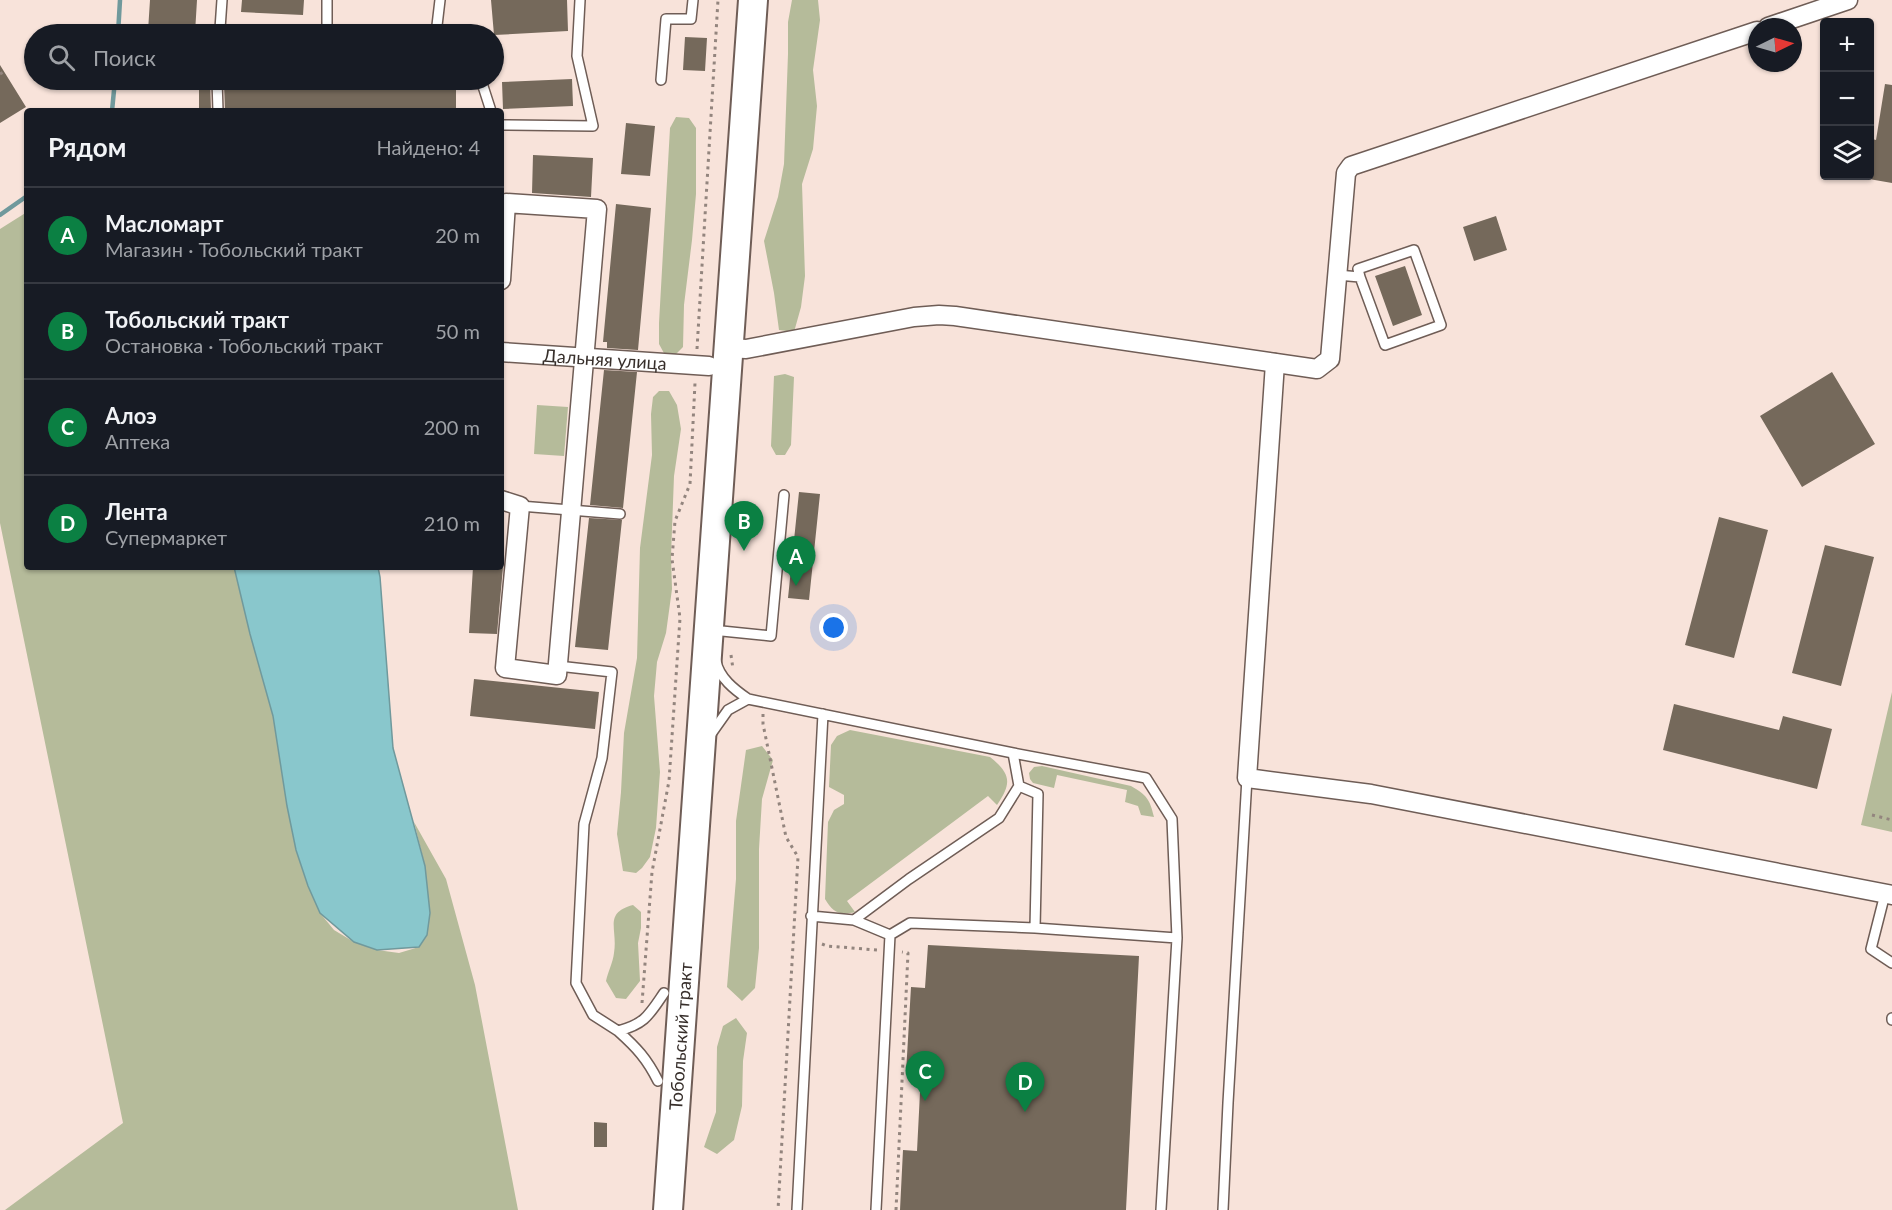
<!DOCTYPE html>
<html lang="ru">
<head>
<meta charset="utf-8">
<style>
	:root { --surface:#171b24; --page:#20242c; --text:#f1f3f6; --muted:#9ea1a6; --line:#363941; --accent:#0b8043 }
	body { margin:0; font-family:Lato,sans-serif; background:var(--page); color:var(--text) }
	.controls { position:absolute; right:18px; top:18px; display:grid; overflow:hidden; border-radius:6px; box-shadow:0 2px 4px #0004 }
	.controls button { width:54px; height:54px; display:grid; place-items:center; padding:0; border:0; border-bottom:2px solid var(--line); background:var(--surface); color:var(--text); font:30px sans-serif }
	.compass { position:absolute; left:1748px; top:18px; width:54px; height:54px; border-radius:50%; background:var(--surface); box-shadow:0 2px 4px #0004; rotate:85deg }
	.you { position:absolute; left:834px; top:628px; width:21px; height:21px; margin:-15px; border:4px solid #fff; border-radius:50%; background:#1a73e8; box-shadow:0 0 0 9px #1a73e833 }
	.badge { display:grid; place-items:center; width:39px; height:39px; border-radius:50%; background:var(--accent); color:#fff; font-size:20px; font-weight:700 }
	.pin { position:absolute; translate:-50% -50px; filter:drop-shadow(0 2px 3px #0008) }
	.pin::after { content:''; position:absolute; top:32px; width:21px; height:18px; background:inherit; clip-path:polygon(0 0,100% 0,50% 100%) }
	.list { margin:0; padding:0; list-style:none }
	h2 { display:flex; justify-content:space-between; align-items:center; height:78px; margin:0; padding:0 24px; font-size:26px }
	h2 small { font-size:20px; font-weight:400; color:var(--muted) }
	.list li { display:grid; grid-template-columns:39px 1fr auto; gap:18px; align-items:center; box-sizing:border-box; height:96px; padding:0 24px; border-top:2px solid var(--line) }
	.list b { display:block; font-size:22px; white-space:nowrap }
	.list p { margin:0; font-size:20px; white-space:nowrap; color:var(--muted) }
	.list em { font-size:20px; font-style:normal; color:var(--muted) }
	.icon { flex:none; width:33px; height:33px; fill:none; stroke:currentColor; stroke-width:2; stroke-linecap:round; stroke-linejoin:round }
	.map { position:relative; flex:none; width:1892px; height:1210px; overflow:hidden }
	.search { position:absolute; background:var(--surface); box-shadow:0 2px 4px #0004; left:24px; top:24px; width:480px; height:66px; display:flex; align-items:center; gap:15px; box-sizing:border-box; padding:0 21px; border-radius:33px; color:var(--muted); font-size:22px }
	.panel { position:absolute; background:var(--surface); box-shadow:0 2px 4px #0004; left:24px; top:108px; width:480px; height:462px; border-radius:6px }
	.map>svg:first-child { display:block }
</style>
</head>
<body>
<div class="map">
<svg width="1892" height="1210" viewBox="0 0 1892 1210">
	<rect width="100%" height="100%" fill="#f8e3da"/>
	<path fill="#b5bb9a" d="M792,0H818L820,20L813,70L817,106L813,149L802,184L805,276L801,307L794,332L779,330L774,293L764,241L778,197L784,164L788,54V22Z
		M676,117L689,118L696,128V194L692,240L684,305L683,347L674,356L665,355L659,344V323L670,128Z
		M27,212V567H234L250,634L273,716L287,806L296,850L308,886L320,913L334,930L354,942L377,950L399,953L419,947L425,866L414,822L446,879L475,985L518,1210H5L123,1123L0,523V229Z
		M785,374L794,377L791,445L785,455H776L771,446L774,376Z
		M659,391H669L677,405L681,429L674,476L671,556L672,589L666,633L657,662L654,696L660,772L656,828L650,857L642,868L636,873L623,871L617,834L621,792L624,733L637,658L640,548L652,455L651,414L653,397Z
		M537,405L568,407L564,456L534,454Z
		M1892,692V832L1861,825Z
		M850,730L990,757C1011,774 1012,783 997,805L988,796L847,901L855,912C839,916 833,912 825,899L828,822L834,810L844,804V795L829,787L831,745L837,736Z
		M762,746L773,760L762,799L759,849V948L755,988L742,1001L727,987L736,879V821L746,750Z
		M1042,766L1131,786C1147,795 1150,800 1154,817L1141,815L1138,806L1125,802L1127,790L1057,775L1054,788L1033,783L1030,779L1029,773L1034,767Z
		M633,905L641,912V928L638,943L640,981L626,999L616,998L606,981C608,972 613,962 614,953C618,929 603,913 633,905Z
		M736,1018L747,1033L743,1061L742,1106L734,1140L717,1154L704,1147L716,1112L717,1047L723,1026Z"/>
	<path fill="#89c7cc" stroke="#70999c" stroke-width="1.5" d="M234,567H378L380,577L393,748L425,866L430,913L427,935L419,947L377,950L354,942L320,913L308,886L296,850L287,806L273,716L250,634Z"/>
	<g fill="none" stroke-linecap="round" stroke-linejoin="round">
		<path stroke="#70999c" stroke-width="4.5" d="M118,34L120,0
			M112,111L115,80
			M0,215L27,196"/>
	</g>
	<path fill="#75695b" d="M150,0H197L195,33L148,31Z
		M242,0H304L303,15L241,12Z
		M491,0H567L568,31L494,35Z
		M685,37L707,38L705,71L683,70Z
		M0,65L26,107L0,123Z
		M572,79L573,106L503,109L502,82Z
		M199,80H210L211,111H199Z
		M456,81V111H225L224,84Z
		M1885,84L1892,85V183L1869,179V153L1872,139L1876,140Z
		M626,123L655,126L650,176L621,174Z
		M533,155L593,158L591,197L532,193Z
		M616,204L651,208L638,350L607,348V342H603Z
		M1496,216L1507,250L1474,261L1463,227Z
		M1405,266L1422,315L1393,326L1375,276Z
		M604,370L637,372L623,508L590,505Z
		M1832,372L1875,444L1802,487L1760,416Z
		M799,492L820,494L809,600L788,598Z
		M1719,517L1768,530L1734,658L1685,645Z
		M589,518L622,520L608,650L575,647Z
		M1825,545L1874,557L1841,686L1792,673Z
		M473,567H503L497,634L469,633Z
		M474,679L599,692L595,729L470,716Z
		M1674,704L1779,730L1783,716L1832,729L1817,789L1663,750Z
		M928,945L1139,956L1126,1210H900L903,1150L917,1151L921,1073H906L911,987L925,988Z
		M594,1122L607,1123V1147H594Z"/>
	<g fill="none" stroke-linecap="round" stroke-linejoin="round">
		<defs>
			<path id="service" d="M220,29L222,0
				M327,34V0
				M436,34L440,0
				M217,80L218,111
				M481,80L491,111
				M661,80L666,19H691L693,0
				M501,125L593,126L577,56L580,0
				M1337,275L1360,277L1385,345L1441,325L1414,250L1358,269L1360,277
				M520,506L620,514
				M712,630L771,636L784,495
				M716,661C719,678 735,690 748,699L1013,753L1146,778L1172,819L1177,938L1161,1210
				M558,666L612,672L602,758L584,824L576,983L593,1015L618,1031
				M711,734L728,710L748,699
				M1885,894L1871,949L1892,963
				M811,916L854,920L909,879L999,818L1019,786
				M854,920L890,935
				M1035,928L1177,938
				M1892,1018V1020
				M658,1081C647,1059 637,1048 618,1031C645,1024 649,1015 664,993
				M797,1210L823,714
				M876,1210L890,935L910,923L1035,928L1038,794L1019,786L1013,753
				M1223,1210L1228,1103L1247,778"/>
			<g id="minor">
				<path d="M1768,27L1848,0"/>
				<path d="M501,280L506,203L597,209L557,675L505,668L520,506L501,500"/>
				<path d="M729,348L746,349L914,317L939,315L955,316L1317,369L1330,359L1346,173L1351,166L1757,31"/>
				<path id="s1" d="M501,352L709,366"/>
				<path d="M1275,363L1247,778L1371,794L1892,895"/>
			</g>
			<g id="primary">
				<path id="s2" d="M668,1210L753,0"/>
			</g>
		</defs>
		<use href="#service" stroke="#6f5d56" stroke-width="12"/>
		<use href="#minor" stroke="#6f5d56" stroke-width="21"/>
		<use href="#primary" stroke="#6f5d56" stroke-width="32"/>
		<path stroke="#93857e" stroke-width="3" stroke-dasharray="3 4.5" stroke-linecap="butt" d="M0,74L5,71
			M697,349L718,0
			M731,655L733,669
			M763,714V724L786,837L798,857L778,1210
			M1872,815L1892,820
			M822,944L827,946L877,950
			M642,1003L652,872L669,781L680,618L672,559L675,521L690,484L695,383
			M896,1210L908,953L902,952"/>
		<use href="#service" stroke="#fff" stroke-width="9"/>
		<use href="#minor" stroke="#fff" stroke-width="18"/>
		<use href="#primary" stroke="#fff" stroke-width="28"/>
	</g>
	<g text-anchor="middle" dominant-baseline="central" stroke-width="6" stroke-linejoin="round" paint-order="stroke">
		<g font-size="18" fill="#372f2b" stroke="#f8e3da">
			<text stroke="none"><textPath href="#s1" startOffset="104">Дальняя улица</textPath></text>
			<text stroke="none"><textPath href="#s2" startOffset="174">Тобольский тракт</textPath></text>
		</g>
	</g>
</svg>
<div class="controls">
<button>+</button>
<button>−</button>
<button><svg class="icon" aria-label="layers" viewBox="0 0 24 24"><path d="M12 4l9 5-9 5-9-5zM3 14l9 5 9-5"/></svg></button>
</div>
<svg class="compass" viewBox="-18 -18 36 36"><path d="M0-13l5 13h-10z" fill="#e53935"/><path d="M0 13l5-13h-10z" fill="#9ea1a6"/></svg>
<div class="you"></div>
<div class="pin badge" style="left:796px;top:586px">A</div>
<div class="pin badge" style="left:744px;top:551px">B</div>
<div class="pin badge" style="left:925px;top:1101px">C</div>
<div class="pin badge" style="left:1025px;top:1112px">D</div>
<div class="search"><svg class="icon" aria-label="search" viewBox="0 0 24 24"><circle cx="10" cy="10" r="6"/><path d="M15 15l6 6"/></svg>Поиск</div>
<section class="panel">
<h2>Рядом<small>Найдено: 4</small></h2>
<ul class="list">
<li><span class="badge">A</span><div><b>Масломарт</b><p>Магазин · Тобольский тракт</p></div><em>20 m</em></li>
<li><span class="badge">B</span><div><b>Тобольский тракт</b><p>Остановка · Тобольский тракт</p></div><em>50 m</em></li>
<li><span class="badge">C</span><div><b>Алоэ</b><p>Аптека</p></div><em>200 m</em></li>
<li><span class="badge">D</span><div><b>Лента</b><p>Супермаркет</p></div><em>210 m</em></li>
</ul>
</section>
</div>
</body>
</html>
